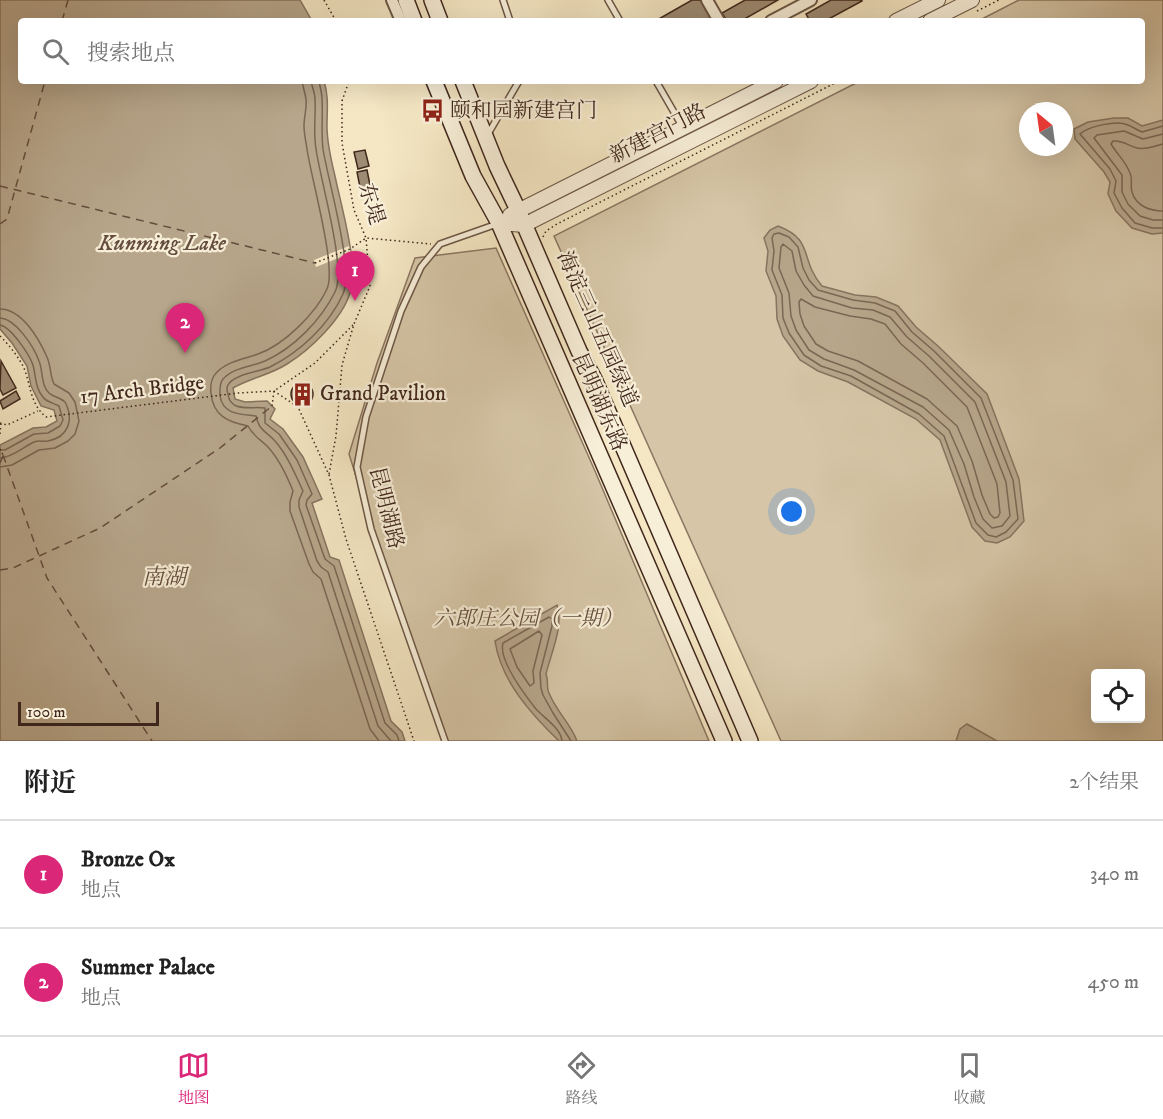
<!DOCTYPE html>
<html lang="zh">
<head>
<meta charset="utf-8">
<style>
	:root { --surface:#fff; --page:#f2f2f2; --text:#222; --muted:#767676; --line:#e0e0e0; --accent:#db2777 }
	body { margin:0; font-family:"IM FELL DW Pica","Noto Serif SC",serif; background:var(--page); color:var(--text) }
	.controls { position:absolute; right:18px; bottom:18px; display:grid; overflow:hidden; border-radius:6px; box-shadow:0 6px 24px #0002 }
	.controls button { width:54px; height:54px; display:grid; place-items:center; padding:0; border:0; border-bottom:2px solid var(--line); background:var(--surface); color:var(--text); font:30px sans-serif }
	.compass { position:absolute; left:1019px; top:102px; width:54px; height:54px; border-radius:50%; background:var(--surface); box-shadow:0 6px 24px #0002; rotate:331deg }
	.scale { position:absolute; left:18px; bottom:15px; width:141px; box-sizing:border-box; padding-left:6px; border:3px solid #40271c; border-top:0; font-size:16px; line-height:21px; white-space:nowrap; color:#40271c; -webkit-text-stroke:4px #f8efd9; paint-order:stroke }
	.you { position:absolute; left:792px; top:512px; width:21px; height:21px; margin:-15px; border:4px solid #fff; border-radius:50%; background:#1a73e8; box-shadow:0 0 0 9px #1a73e833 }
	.badge { display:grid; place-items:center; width:39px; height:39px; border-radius:50%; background:var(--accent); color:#fff; font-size:20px; font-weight:700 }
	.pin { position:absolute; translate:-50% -50px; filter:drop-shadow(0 2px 3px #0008) }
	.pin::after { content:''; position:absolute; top:32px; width:21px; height:18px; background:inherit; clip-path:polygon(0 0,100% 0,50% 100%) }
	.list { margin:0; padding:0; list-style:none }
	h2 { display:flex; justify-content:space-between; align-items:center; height:78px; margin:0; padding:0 24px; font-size:26px }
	h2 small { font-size:20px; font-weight:400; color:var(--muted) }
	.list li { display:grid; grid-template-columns:39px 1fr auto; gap:18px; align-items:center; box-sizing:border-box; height:108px; padding:0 24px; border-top:2px solid var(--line) }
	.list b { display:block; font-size:22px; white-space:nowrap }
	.list p { margin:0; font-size:20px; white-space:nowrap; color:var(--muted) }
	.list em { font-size:20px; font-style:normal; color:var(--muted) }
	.icon { flex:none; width:33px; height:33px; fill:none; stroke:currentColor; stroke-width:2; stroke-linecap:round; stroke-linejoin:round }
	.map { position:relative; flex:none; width:1163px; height:741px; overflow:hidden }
	.search { position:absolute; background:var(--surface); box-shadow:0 6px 24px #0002; left:18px; right:18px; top:18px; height:66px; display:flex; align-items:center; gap:15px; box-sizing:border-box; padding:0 21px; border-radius:6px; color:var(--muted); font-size:22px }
	.sheet { height:294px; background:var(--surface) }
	nav { display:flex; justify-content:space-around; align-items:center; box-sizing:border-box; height:84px; border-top:2px solid var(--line); background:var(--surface); font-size:16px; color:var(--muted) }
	nav a { display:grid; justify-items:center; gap:3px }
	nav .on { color:var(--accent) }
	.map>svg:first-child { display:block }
</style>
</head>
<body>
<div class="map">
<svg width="1163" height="741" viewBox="0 0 1163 741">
	<rect width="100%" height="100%" fill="#f5e7c4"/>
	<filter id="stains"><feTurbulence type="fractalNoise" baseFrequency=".00333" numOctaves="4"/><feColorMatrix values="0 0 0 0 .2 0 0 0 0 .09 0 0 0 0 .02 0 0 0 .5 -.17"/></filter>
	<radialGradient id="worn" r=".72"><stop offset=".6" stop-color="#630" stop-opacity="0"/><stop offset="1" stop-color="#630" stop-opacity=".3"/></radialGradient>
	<path fill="#d6c6a7" stroke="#8b7662" stroke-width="1.5" fill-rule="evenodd" d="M1019,0H1163V741H781L554,236L860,81H1142V21H978ZM1028,111H1064V147H1028ZM1096,674H1140V718H1096Z
		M496,248L595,471L709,741H445L389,581L349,454L377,363L415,258Z"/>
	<path fill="#b7a68b" stroke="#87735f" stroke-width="1.5" d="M0,0H300L312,21H21V81H324C329,97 327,110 327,126C327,143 331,160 335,176C341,206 359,265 350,293C342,319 310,350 287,364C270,375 250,378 233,388L235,399L245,402L267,401L275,409L270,419L283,429L303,457L322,499L312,503L330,557L339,560L391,721L402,732L405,741H0V445L33,428L46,427L57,421L54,410L41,406L31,386L27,366L12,343L0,329Z
		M1114,118H1128L1142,126L1163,120V233L1152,234L1132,228L1116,211L1108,194L1110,182L1104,172L1075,139L1074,129L1088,122Z
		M778,226C815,240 799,259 822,286L855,295L876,297L898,306L916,327L938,346L987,394L1019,479L1024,521L1010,537L997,543L985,541L972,527L940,440L916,419L848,382L818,371L800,360L783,336L777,319L776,296L766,271L768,251L764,238L770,230Z
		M557,605C564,626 551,653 546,674C549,681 546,687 549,693C556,711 571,724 577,741H559C531,714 501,681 495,641Z
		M967,724L997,741H956L960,729Z"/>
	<path fill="#f5e7c4" d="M349,246L351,253L316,267L314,260Z"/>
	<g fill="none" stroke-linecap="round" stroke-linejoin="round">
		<path stroke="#7c6654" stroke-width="1.5" d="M302,81C303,87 305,93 306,99C307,108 304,117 304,126C304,134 306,142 307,149C311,178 337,267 327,289C316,313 284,345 258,354C244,359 228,361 217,372C211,378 210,385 211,393C213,416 228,422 248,426C253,436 260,439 268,447C279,459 287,476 293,491L290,502V511L309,564L313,572L321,579L370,729L379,741
			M311,81C312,87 315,93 315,99C316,116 313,132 316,149C320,179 347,269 335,292C321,320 294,348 265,361C251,367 234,367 223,379C219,384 220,390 220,396C223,415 241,414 256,416C260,432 265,430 275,441C288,456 295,474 303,491L299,500V507L317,561L321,567L328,572L378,726L391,741
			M319,81C320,87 322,93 322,99C323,116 321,132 323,149C328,181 354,268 343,294C329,325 300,352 270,367C259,372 234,374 228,385C226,388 227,391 228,394C230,413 252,406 265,408V423L279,434L297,460L312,494L307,500L306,505L325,559L334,566L385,723L397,735L399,741
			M1163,126L1142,132C1137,130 1133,127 1128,125C1117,120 1089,126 1080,134L1110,169L1116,181L1114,193L1122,208L1135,223L1152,228H1163
			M1163,134L1143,139L1124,131L1097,135L1094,138L1122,175V192L1128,204L1140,216L1153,220H1163
			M1163,144C1155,146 1146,150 1137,148C1128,146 1124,140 1113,141L1111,144C1117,154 1126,162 1130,173C1133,179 1130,186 1132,192C1136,206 1150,211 1163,211
			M779,233L789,237L798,247L803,268L809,280L818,290L853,300L875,303L895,311L912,332L934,351L981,398L1013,480L1018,519L1006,532L996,537L988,535L976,523L944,436L919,414L851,376L821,366L804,355L789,333L783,318L782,295L772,270L774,251L772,238L774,234Z
			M783,244L792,251L796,271L804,285L813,296L852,308L873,310L890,317L907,337L929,356L975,402L1006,482L1010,516L1002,526L992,528L983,519L974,497L964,464L949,430L923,407L854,370L824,359L809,350L796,330L791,316L789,293L779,268L781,247Z
			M801,299L815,307L850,316L871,319L885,324L901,344L923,363L967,407L997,484L1000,513L998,517L994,518L990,514L982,495L972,461L957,426L927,399L858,361L828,351L816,344L804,326L800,314L799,302Z
			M0,309C22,309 39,339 47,357C51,366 50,376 54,384L69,393L75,402L79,421L75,434L68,441L55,448L39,450L12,465L0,467
			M0,318C16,319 34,347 39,361C43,370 41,386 49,393C53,397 60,397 65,402C74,419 69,437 48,441C43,442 39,440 34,442C23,447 13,457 0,458
			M0,325C11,327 29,354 33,365C36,376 35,388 43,397C46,402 54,403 59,406L63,420L60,426L48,433L34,434L5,450H0
			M539,631L542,635L533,671L534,683L530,686L517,667L510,649Z
			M562,741C561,728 544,718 536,709C525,695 498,660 503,643L549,617L552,619V626L540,673L541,688L543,695L553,713L571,741"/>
		<path stroke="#644d3d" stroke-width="1.5" stroke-dasharray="8 6" stroke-linecap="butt" d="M62,21L68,0
			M0,186L315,263
			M0,224L7,219L45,81
			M3,455L47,578L152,741
			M0,463L3,456
			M0,570L13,568L100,528L220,448L272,406"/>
	</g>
	<path fill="#9e8b73" stroke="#40271c" stroke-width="1.5" d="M692,0H700L712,21H658L657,20Z
		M745,0H778L741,21H727L722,13Z
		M831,0H862V1L825,21H810L806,14Z
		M365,150L369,166L358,169L354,152Z
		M367,170L371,190L361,192L357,172Z
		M1,361L16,388L3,395L0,389Z
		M291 394a11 11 0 1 1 22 0a11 11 0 1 1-22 0Z
		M16,391L20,399L3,409L0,401Z"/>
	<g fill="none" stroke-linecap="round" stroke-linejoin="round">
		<defs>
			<path id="service" d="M503,0L510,21
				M608,0L620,21
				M656,81L682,126
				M488,134L519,81
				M445,741L371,529L357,467L366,417L401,311L421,267L440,244L497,224"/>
			<path id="minor" d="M392,0L401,21
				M707,0L719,21
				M771,21L811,0"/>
			<path id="tertiary" d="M896,21L938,0
				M930,21L972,0
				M510,215L776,81
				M499,223L524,225L811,81"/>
			<path id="secondary" d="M406,0L414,21
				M432,0L440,21
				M434,81L473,176L499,223L724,741
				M463,81L497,166L518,210L579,351L594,379L750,741"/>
		</defs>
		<use href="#service" stroke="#6d5746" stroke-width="8"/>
		<use href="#minor" stroke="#6d5746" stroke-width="14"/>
		<use href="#tertiary" stroke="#6d5746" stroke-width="16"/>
		<use href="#secondary" stroke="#40271c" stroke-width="18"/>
		<path stroke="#40271c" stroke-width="1.5" stroke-dasharray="1.5 3" stroke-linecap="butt" d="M324,0L336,21
			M977,11L999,0
			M543,237L546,231L557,224L839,81
			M315,263L350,249L366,238L431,244
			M0,336C9,345 17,355 23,366C31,383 29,403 46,417L238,393L274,391L298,407L329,475L346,539L414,741
			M272,406L274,391L315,363L353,325
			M0,423L7,425L38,411
			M0,434L1,423
			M0,449L3,455
			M329,474L336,436L342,365L354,324L370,286L366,238L354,210L342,143V101L349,81"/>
		<use href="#service" stroke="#f8efd9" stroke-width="5"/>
		<use href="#minor" stroke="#f8efd9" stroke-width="10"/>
		<use href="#tertiary" stroke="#f8efd9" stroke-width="14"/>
		<use href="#secondary" stroke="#f8efd9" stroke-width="15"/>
	</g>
	<defs>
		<symbol id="bus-bare" viewBox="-9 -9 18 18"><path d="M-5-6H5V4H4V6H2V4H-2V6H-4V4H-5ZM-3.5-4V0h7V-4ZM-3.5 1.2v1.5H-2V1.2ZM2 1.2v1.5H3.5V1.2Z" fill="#8f2418" stroke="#f8efd9" stroke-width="2.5" paint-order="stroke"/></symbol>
		<symbol id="building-bare" viewBox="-9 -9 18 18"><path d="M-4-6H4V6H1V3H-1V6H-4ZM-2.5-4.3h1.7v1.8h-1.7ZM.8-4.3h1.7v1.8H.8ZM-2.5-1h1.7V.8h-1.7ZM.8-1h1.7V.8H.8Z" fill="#8f2418" stroke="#f8efd9" stroke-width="2.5" paint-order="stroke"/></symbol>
	</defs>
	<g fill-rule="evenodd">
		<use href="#bus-bare" x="416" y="94" width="33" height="33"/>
		<use href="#building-bare" x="286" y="378" width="33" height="33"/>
	</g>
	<g text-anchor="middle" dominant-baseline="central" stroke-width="4.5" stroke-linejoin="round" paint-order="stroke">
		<g font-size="21" fill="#40271c" stroke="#f8efd9" text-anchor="start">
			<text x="450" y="111">颐和园新建宫门</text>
			<text x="320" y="394">Grand Pavilion</text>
		</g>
		<g font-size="21" fill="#40271c" stroke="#f8efd9">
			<text transform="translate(658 134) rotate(-27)">新建宫门路</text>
			<text transform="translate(371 204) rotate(73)">东堤</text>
			<text transform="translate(597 329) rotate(66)">海淀三山五园绿道</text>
			<text transform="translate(142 390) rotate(-7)">17 Arch Bridge</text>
			<text transform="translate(599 402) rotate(66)">昆明湖东路</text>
			<text transform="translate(386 508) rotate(76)">昆明湖路</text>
		</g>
		<g font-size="21" font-style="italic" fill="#664f3f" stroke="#f8efd9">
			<text x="528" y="619">六郎庄公园（一期）</text>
		</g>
		<g font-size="22" font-style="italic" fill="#644d3d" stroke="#f8efd9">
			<text x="162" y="243">Kunming Lake</text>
			<text x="164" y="577">南湖</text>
		</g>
	</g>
	<rect width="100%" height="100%" filter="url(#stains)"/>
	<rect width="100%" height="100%" fill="url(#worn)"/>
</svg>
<div class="controls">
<button><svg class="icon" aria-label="locate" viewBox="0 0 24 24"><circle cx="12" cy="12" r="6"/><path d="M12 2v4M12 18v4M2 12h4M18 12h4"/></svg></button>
</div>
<svg class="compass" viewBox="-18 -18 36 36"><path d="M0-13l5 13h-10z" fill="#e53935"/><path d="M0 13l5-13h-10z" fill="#767676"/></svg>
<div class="scale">100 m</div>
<div class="you"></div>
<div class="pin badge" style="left:355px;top:301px">1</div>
<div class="pin badge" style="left:185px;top:353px">2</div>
<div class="search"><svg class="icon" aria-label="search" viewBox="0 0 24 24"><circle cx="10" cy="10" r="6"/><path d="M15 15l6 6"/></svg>搜索地点</div>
</div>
<section class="sheet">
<h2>附近<small>2个结果</small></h2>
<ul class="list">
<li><span class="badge">1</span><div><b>Bronze Ox</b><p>地点</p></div><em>340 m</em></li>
<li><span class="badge">2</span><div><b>Summer Palace</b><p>地点</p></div><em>450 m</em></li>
</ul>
</section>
<nav>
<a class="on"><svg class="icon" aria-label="map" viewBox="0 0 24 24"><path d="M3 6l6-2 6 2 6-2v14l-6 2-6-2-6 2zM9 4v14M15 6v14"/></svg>地图</a>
<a><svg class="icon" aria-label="directions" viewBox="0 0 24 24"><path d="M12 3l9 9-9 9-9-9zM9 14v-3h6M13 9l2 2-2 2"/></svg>路线</a>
<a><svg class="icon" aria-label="saved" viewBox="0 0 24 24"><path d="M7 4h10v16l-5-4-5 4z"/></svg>收藏</a>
</nav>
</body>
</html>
